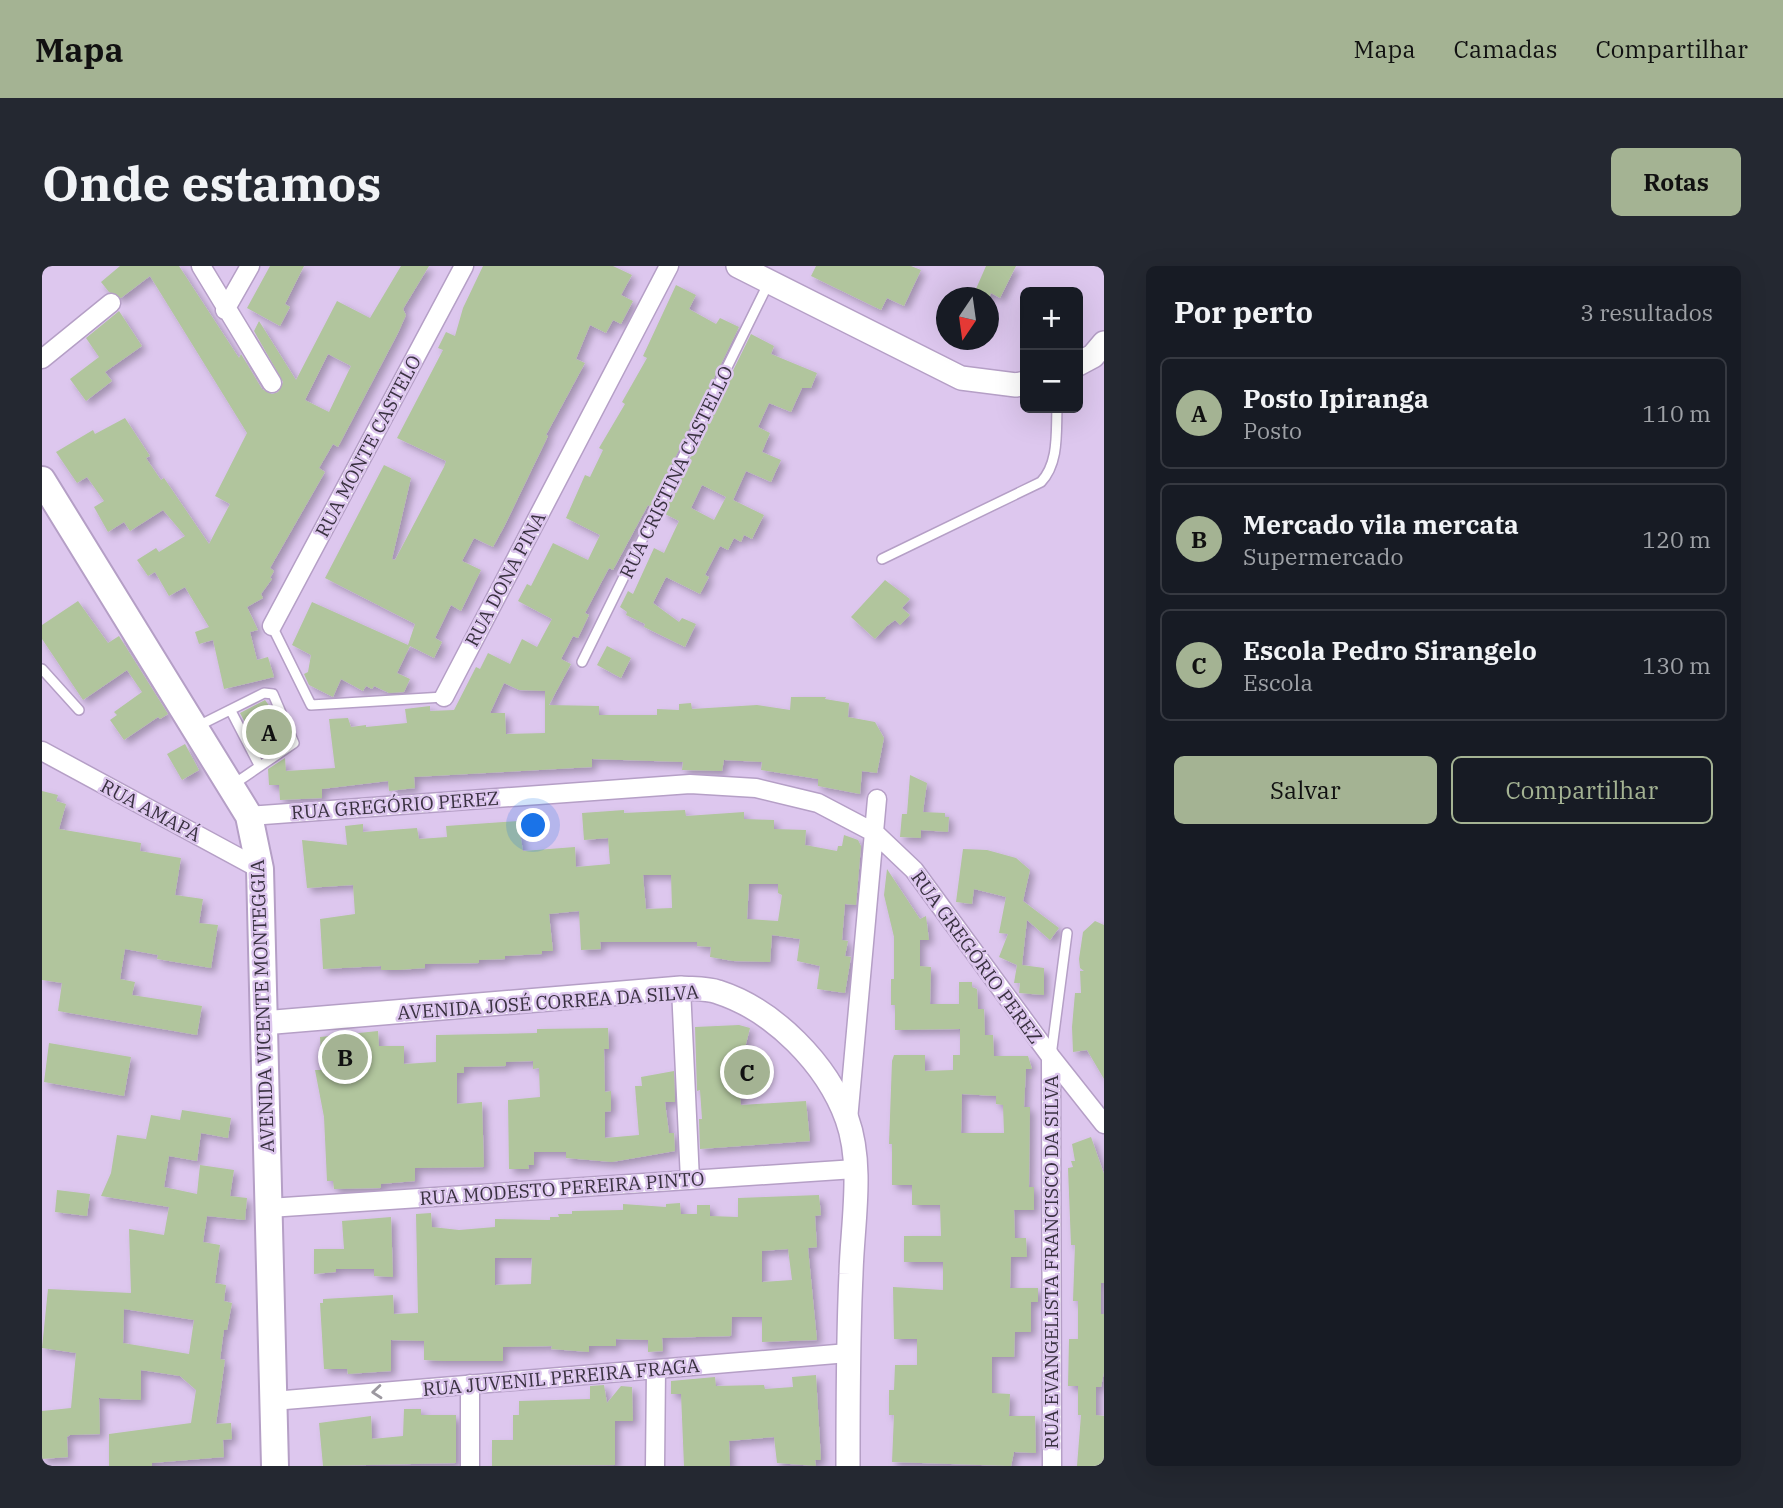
<!DOCTYPE html>
<html lang="pt">
<head>
<meta charset="utf-8">
<style>
	:root { --surface:#171b24; --page:#242831; --text:#f1f3f6; --muted:#9ea1a6; --line:#363941; --accent:#a4b393 }
	body { margin:0; font-family:"IBM Plex Serif",serif; background:var(--page); color:var(--text) }
	.controls { position:absolute; right:21px; top:21px; display:grid; overflow:hidden; border-radius:10px; box-shadow:0 7px 28px #0002 }
	.controls button { width:63px; height:63px; display:grid; place-items:center; padding:0; border:0; border-bottom:2px solid var(--line); background:var(--surface); color:var(--text); font:35px sans-serif }
	.compass { position:absolute; left:894px; top:21px; width:63px; height:63px; border-radius:50%; background:var(--surface); box-shadow:0 7px 28px #0002; rotate:193deg }
	.you { position:absolute; left:492px; top:560px; width:24px; height:24px; margin:-18px; border:5px solid #fff; border-radius:50%; background:#1a73e8; box-shadow:0 0 0 10px #1a73e833 }
	.badge { display:grid; place-items:center; width:46px; height:46px; border-radius:50%; background:var(--accent); color:#111; font-size:23px; font-weight:700 }
	.pin { position:absolute; translate:-50% -50%; border:4px solid #fff; box-shadow:0 2px 7px #0006 }
	.list { margin:0; padding:0; list-style:none }
	h2 { display:flex; justify-content:space-between; align-items:center; height:91px; margin:0; padding:0 28px; font-size:30px }
	h2 small { font-size:23px; font-weight:400; color:var(--muted) }
	.list li { display:grid; grid-template-columns:46px 1fr auto; gap:21px; align-items:center; box-sizing:border-box; height:112px; margin:0 14px 14px; padding:0 14px; border:2px solid var(--line); border-radius:10px }
	.list b { display:block; font-size:26px; white-space:nowrap }
	.list p { margin:0; font-size:23px; white-space:nowrap; color:var(--muted) }
	.list em { font-size:23px; font-style:normal; color:var(--muted) }
	.actions { display:flex; gap:14px; padding:21px 28px }
	.actions a { flex:1; padding:16px 0; border:2px solid var(--accent); border-radius:10px; text-align:center; font-size:24px; color:var(--accent) }
	.actions .main { background:var(--accent); color:#111 }
	.map { position:relative; flex:none; width:1062px; height:1200px; overflow:hidden; border-radius:10px }
	header { display:flex; align-items:center; gap:42px; box-sizing:border-box; height:98px; padding:0 35px; background:var(--accent); color:#111 }
	header strong { font-size:33px }
	nav { display:flex; gap:38px; margin-inline-start:auto; font-size:24px }
	.intro { display:flex; align-items:center; justify-content:space-between; box-sizing:border-box; height:168px; padding:0 42px }
	h1 { margin:0; font-size:49px }
	.button { padding:18px 32px; border-radius:10px; background:var(--accent); color:#111; font-size:24px; font-weight:700 }
	main { display:flex; gap:42px; padding:0 42px }
	aside { flex:1; background:var(--surface); border-radius:10px; box-shadow:0 7px 28px #0002 }
	.map>svg:first-child { display:block }
</style>
</head>
<body>
<header>
<strong>Mapa</strong>
<nav><a>Mapa</a><a>Camadas</a><a>Compartilhar</a></nav>
</header>
<div class="intro"><h1>Onde estamos</h1><a class="button">Rotas</a></div>
<main>
<div class="map">
<svg width="1062" height="1200" viewBox="0 0 1062 1200">
	<defs>
		<filter id="shadow"><feDropShadow dx="4.5" dy="4.5" stdDeviation="3.5" flood-color="#0004"/></filter>
	</defs>
	<rect width="100%" height="100%" fill="#ddc7ee"/>
	<g fill="none" stroke-linecap="round" stroke-linejoin="round">
		<path stroke="#397ab9" stroke-width="5" d="M1060,0L1062,1"/>
	</g>
	<path fill="#b1c59d" fill-rule="evenodd" filter="url(#shadow)" d="M78,0H137L197,92L199,88L220,123L230,128L236,126L241,116L212,65L217,55L254,114L295,35L328,52L359,0H387L361,43L364,49L356,67L296,181L291,178L277,202L283,206L228,302L232,305L228,312L230,313L219,328L221,332L205,341L216,364L208,366L215,394L226,391L232,411L182,423L171,374L157,378L153,366L167,361L143,321L127,330L113,306L106,310L95,294L114,282L117,286L143,270L121,244L88,265L82,256L66,266L52,241L62,235L45,211L35,217L14,186L51,164L53,168L83,152L108,190L104,192L119,214L122,212L167,278L188,238L173,230L205,167L108,10L79,32L67,26L59,16ZM286,88L309,100L287,146L263,134Z
		M228,0H262L243,38L248,41L238,60L205,42Z
		M441,0H571L590,9L579,29L591,35L579,58L571,54L564,67L548,59L534,93L543,97L504,169L506,170L463,259L451,281L432,272L420,295L439,304L419,345L409,339L393,372L400,376L392,392L368,380L355,407L368,413L362,426L347,427L332,420L330,423L324,420L321,425L299,413L291,431L267,419L262,408L266,406L269,389L250,379L270,336L366,379L373,358L283,312L342,199L369,212L350,293L353,294L402,201L404,195L355,172L401,84L396,82L404,66L413,70L421,42Z
		M774,0H869L879,4L862,40L845,32L839,44L769,10Z
		M944,0H974L958,32L949,27L947,32H930Z
		M634,19L654,29L647,43L674,58L678,52L697,61L609,241L606,239L571,304L567,302L543,347L547,349L536,372L531,370L519,393L529,398L507,439L557,440V449H615V443L637,444V438L649,437L650,443L715,439L748,444L749,431H784L783,433L807,437L806,451L833,456L842,472L835,507L820,505L818,528L776,520V513L719,504L720,496L682,494L680,505L640,504L641,496L550,493V501L372,511L373,522L347,525L346,515L280,523V532L238,534L237,519H227L226,503L243,492L244,505L293,502L287,453L306,452L309,461L324,459V461L365,457L363,443L388,440V445L412,444L434,401L438,403L446,387L468,398L480,373L495,381L510,353L476,335L485,318L489,320L511,277L546,294L558,269L524,252L543,209L548,211L561,184L557,182L583,138L580,136L605,92L601,90ZM462,417L477,424L503,425V467L464,468L463,447H448Z
		M77,45L100,80L63,106L70,115L44,135L28,113L57,91L44,72Z
		M709,68L732,80L729,88L775,107L769,122H760L749,146L727,137L716,161L728,167L720,186L739,194L729,216L704,205L691,234L722,249L710,273L702,269L699,276L692,272L686,284L678,280L663,309L667,311L658,328L624,311L611,337L637,356L640,352L654,358L643,381L602,361L603,358L584,349L585,346L578,341L586,325L591,328L612,282L622,287L637,255L621,247ZM660,219L684,231L672,254L649,242Z
		M843,314L868,333L860,342L868,349L858,359L853,354L845,360L833,373L809,351Z
		M36,335L66,377L77,370L126,448L118,453L116,451L82,474L68,454L75,449L72,446L100,426L85,404L41,434L0,373V359Z
		M565,380L589,392L579,412L555,399Z
		M223,434L231,445L224,447L240,477L220,489L198,447Z
		M143,478L157,504L140,514L125,488Z
		M868,509L885,517L881,546L903,547V551H907L906,566L879,564V572L858,571L860,548H865Z
		M0,525L16,529L14,535L24,538L17,563L99,577L98,585L139,592L133,629L161,633L157,657L176,659L169,702L115,693L116,689L83,683L78,713L93,716L90,729L160,740L155,769L16,745L20,717L0,714Z
		M582,544V547L643,544L644,550L702,546V553L732,554V563L764,564L763,579L795,585L796,580H800L802,569L816,574L819,580L814,639L803,638L800,674L806,675L803,690L809,691L803,727L775,723L778,700L755,695L758,673L730,669L728,696L691,695L668,691L669,681L655,680V676H558L559,683L539,684L537,645L507,648L511,685H500V688L463,690V693L437,694V697L383,698V702L356,704H339V700L281,703L278,653L313,648L311,619L265,622L260,574L305,579L303,560L321,558V566L375,562L377,573L405,571L404,560L476,555L481,585L533,581L534,601L568,598L566,572L542,574L540,547ZM601,609H629L630,642L604,643ZM707,618H736V627L740,629L736,655L705,653Z
		M921,583L945,584L974,592L988,604L981,635L1017,662L1008,674L985,654L980,699L1002,702V729L977,727L978,717H972L975,699L957,691L966,668L957,667L964,631L932,623L930,638L914,636Z
		M845,603L878,653L884,650L887,674H878V700L889,701L888,738H917V716H930V721L935,723L936,743H942L943,769H951L952,790H986L990,803H984L982,841H988L987,921H992V944H972L973,972H984L985,991H969L968,1022H996V1036H989V1066H973L972,1091H950V1127L968,1128L967,1150H993L994,1187L972,1186L969,1200L850,1196L852,1149H847V1124H852L853,1099H875V1073H852L851,1021L901,1024V996H862V970H899L898,939H870V919H850V878H847L850,795L852,789H883V805L911,804V789H918V763L853,764V739H849V713H852V671L842,629ZM920,828L954,830V838L961,839L962,867H919Z
		M1053,655L1062,659V813L1045,784L1031,786L1030,761L1033,727H1039L1038,705H1042L1038,702L1037,693L1041,666Z
		M697,759L708,762L696,810L699,839L764,835L768,875L658,883L657,853H660L658,824L655,825L653,761Z
		M566,762L567,783H562L563,826L569,825V845L563,846V872L597,869L593,820H600L599,811L632,805L633,836H623L627,867H632L633,885L570,896L524,892V886H492V899H486L487,903H467L466,834L498,831L497,802L491,803V795L464,796V800L422,801V807H415V838L440,836L442,901L373,902V915L339,918V922L292,923L291,915H285L282,851L273,804H280L278,771L336,765L337,780H362V798L394,796V769L495,767V763Z
		M7,777L89,791L82,830L2,816Z
		M140,844L189,852L186,872L159,867L155,895L127,890L122,921L155,928L158,899L192,904L188,930L205,932L203,954L165,950L161,976L178,979L173,1017L184,1019L182,1035L190,1037L185,1064H182L178,1093L183,1094L174,1158L189,1157L190,1173L181,1174L182,1191L110,1197V1200H67V1168L149,1157L154,1124L138,1110L99,1104V1134L57,1132L58,1168L28,1169L25,1171L26,1191L0,1193V1145L29,1142L34,1087L0,1082L6,1023L89,1027L87,963L122,969L127,941L59,930L69,907L75,869L104,873L109,849L138,854ZM82,1043L152,1054L147,1088L81,1077Z
		M1049,871L1062,908V1017H1059V1048H1062V1106L1059,1121H1054V1149L1062,1150V1200H1035L1039,1149H1036V1120H1026L1027,1073H1036V1035H1031L1033,979H1029L1026,902L1031,901L1029,895H1033L1030,878Z
		M15,924L48,928L45,950L13,946Z
		M777,929L779,949L773,950L775,981L766,982L775,1074L720,1076V1051H690L689,1070L620,1072L621,1085L606,1086V1074L574,1073V1080H547V1086L509,1083L510,1080L461,1081V1095H401L382,1094V1075L349,1074V1105L306,1108L305,1103H282L278,1037H281V1033L351,1029L352,1048L376,1047L374,948L389,947L390,961L417,964L453,961V953L508,954V951H517L516,948H530V945L581,944V938L624,941V938L638,937L639,948H655V939H668V950L696,951V932ZM746,983L750,1014L720,1016V985ZM453,992H490L489,1018L453,1019Z
		M349,951L351,1011L332,1010V1003H294V1006L272,1008V983H302L300,955Z
		M774,1109L779,1194H773L774,1200L735,1197L732,1171L687,1175L688,1200H642L639,1128H629V1115L673,1111L674,1120L722,1119L723,1123L751,1121L750,1111Z
		M562,1119L565,1137L579,1120L590,1121L591,1155H573V1199L450,1200V1174H471V1149H477V1135L548,1133V1120Z
		M362,1143H379V1149H414V1197L281,1200L277,1157L329,1150L330,1173L361,1170Z"/>
	<g fill="none" stroke-linecap="round" stroke-linejoin="round">
		<defs>
			<path id="service" d="M840,293L999,216C1017,197 1014,167 1015,142
				M230,360L269,439L402,431
				M540,396L726,18
				M0,403L37,444
				M189,445L217,499
				M156,460L222,427L231,428L252,477L192,518
				M1009,790L1025,667"/>
			<path id="minor" d="M159,0L230,117
				M183,44L208,0
				M0,93L69,37
				M230,360L422,0
				M402,431L627,0
				M0,485L218,603
				M207,550L648,518L714,522L776,537L833,567L872,604L1009,791L1062,858
				M639,722L648,914
				M1009,791L1010,1200
				M806,854L835,533
				M227,942L813,903
				M428,1118V1200
				M231,1135L806,1087
				M613,1200L614,1103"/>
			<path id="tertiary" d="M696,0L919,112L974,119L983,117
				M1036,98L1051,90L1062,77
				M221,757L639,722C651,723 665,722 676,726C732,744 785,798 805,853C822,900 810,960 809,1008C806,1072 806,1136 806,1200"/>
			<path id="secondary" d="M0,214L207,550L218,603L233,1200"/>
		</defs>
		<use href="#service" stroke="#b59fc6" stroke-width="12"/>
		<use href="#minor" stroke="#b59fc6" stroke-width="21"/>
		<use href="#tertiary" stroke="#b59fc6" stroke-width="26"/>
		<use href="#secondary" stroke="#b59fc6" stroke-width="30"/>
		<use href="#service" stroke="#fff" stroke-width="9"/>
		<use href="#minor" stroke="#fff" stroke-width="18"/>
		<use href="#tertiary" stroke="#fff" stroke-width="23"/>
		<use href="#secondary" stroke="#fff" stroke-width="26"/>
	</g>
	<defs><path id="oneway-chevron" d="M-2-3.5L2.5 0L-2 3.5" fill="none" stroke-width="1.6" stroke-linecap="round" stroke-linejoin="round" transform="scale(1.75)"/></defs>
	<use stroke="#9c98a0" href="#oneway-chevron" transform="translate(335 1126) rotate(175)"/>
	<g text-anchor="middle" dominant-baseline="central" stroke-width="5" stroke-linejoin="round" paint-order="stroke">
		<g font-size="19" fill="#393140" stroke="#ddc7ee">
			<text transform="translate(326 180) rotate(-62)">RUA MONTE CASTELO</text>
			<text transform="translate(634 206) rotate(-64)">RUA CRISTINA CASTELLO</text>
			<text transform="translate(463 313) rotate(-62)">RUA DONA PINA</text>
			<text transform="translate(353 539) rotate(-4)">RUA GREGÓRIO PEREZ</text>
			<text transform="translate(109 544) rotate(28)">RUA AMAPÁ</text>
			<text transform="translate(935 691) rotate(54)">RUA GREGÓRIO PEREZ</text>
			<text transform="translate(506 736) rotate(-4)">AVENIDA JOSÉ CORREA DA SILVA</text>
			<text transform="translate(220 740) rotate(-92)">AVENIDA VICENTE MONTEGGIA</text>
			<text transform="translate(520 922) rotate(-4)">RUA MODESTO PEREIRA PINTO</text>
			<text transform="translate(1009 996) rotate(-90)">RUA EVANGELISTA FRANCISCO DA SILVA</text>
			<text transform="translate(519 1111) rotate(-5)">RUA JUVENIL PEREIRA FRAGA</text>
		</g>
	</g>
</svg>
<div class="controls">
<button>+</button>
<button>−</button>
</div>
<svg class="compass" viewBox="-18 -18 36 36"><path d="M0-13l5 13h-10z" fill="#e53935"/><path d="M0 13l5-13h-10z" fill="#9ea1a6"/></svg>
<div class="you"></div>
<div class="pin badge" style="left:227px;top:466px">A</div>
<div class="pin badge" style="left:303px;top:791px">B</div>
<div class="pin badge" style="left:705px;top:806px">C</div>
</div>
<aside>
<h2>Por perto<small>3 resultados</small></h2>
<ul class="list">
<li><span class="badge">A</span><div><b>Posto Ipiranga</b><p>Posto</p></div><em>110 m</em></li>
<li><span class="badge">B</span><div><b>Mercado vila mercata</b><p>Supermercado</p></div><em>120 m</em></li>
<li><span class="badge">C</span><div><b>Escola Pedro Sirangelo</b><p>Escola</p></div><em>130 m</em></li>
</ul>
<div class="actions"><a class="main">Salvar</a><a>Compartilhar</a></div>
</aside>
</main>
</body>
</html>
